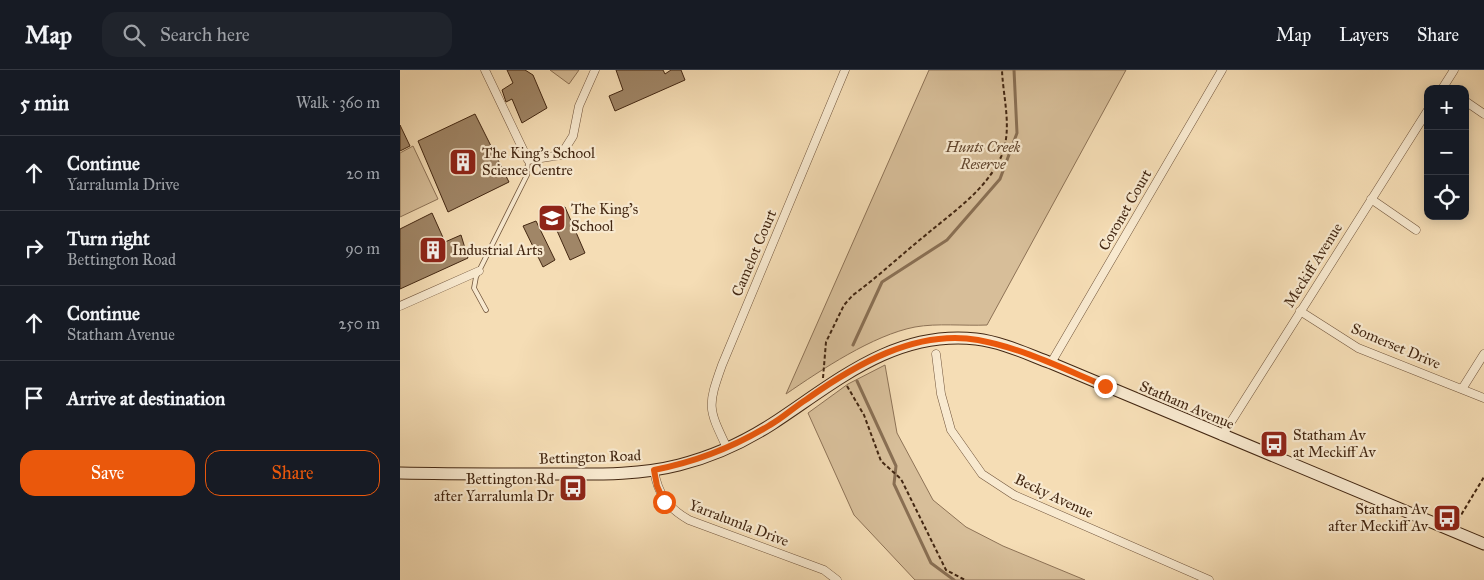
<!DOCTYPE html>
<html lang="en">
<head>
<meta charset="utf-8">
<style>
	:root { --surface:#171b24; --page:#20242c; --text:#f1f3f6; --muted:#9ea1a6; --line:#363941; --accent:#ea580c }
	body { margin:0; font-family:"IM FELL Great Primer",serif; background:var(--page); color:var(--text) }
	.controls { position:absolute; right:15px; top:15px; display:grid; overflow:hidden; border-radius:10px; box-shadow:0 2px 12px #0003 }
	.controls button { width:45px; height:45px; display:grid; place-items:center; padding:0; border:0; border-bottom:1px solid var(--line); background:var(--surface); color:var(--text); font:25px sans-serif }
	.stop { position:absolute; width:15px; height:15px; margin:-11px; border:4px solid #ea580c; border-radius:50%; background:#fff }
	.stop.end { background:#ea580c; border-color:#fff; box-shadow:0 1px 5px #0008 }
	.list { margin:0; padding:0; list-style:none }
	h2 { display:flex; justify-content:space-between; align-items:center; height:65px; margin:0; padding:0 20px; font-size:21px }
	h2 small { font-size:16px; font-weight:400; color:var(--muted) }
	.list li { display:grid; grid-template-columns:32px 1fr auto; gap:15px; align-items:center; box-sizing:border-box; height:75px; padding:0 20px; border-top:1px solid var(--line) }
	.list b { display:block; font-size:19px; white-space:nowrap }
	.list p { margin:0; font-size:16px; white-space:nowrap; color:var(--muted) }
	.list em { font-size:16px; font-style:normal; color:var(--muted) }
	.actions { display:flex; gap:10px; padding:15px 20px }
	.actions a { flex:1; padding:11px 0; border:1px solid var(--accent); border-radius:15px; text-align:center; font-size:18px; color:var(--accent) }
	.actions .main { background:var(--accent); color:#fff }
	.icon { flex:none; width:28px; height:28px; fill:none; stroke:currentColor; stroke-width:2; stroke-linecap:round; stroke-linejoin:round }
	.map { position:relative; flex:none; width:1084px; height:510px; overflow:hidden }
	header { display:flex; align-items:center; gap:30px; box-sizing:border-box; height:70px; padding:0 25px; background:var(--surface); border-bottom:1px solid var(--line) }
	header strong { font-size:24px }
	nav { display:flex; gap:28px; margin-inline-start:auto; font-size:18px }
	.search { width:350px; height:45px; background:var(--page); display:flex; align-items:center; gap:12px; box-sizing:border-box; padding:0 18px; border-radius:15px; color:var(--muted); font-size:19px }
	main { display:flex }
	aside { flex:1; background:var(--surface) }
	.map>svg:first-child { display:block }
</style>
</head>
<body>
<header>
<strong>Map</strong>
<div class="search"><svg class="icon" aria-label="search" viewBox="0 0 24 24"><circle cx="10" cy="10" r="6"/><path d="M15 15l6 6"/></svg>Search here</div>
<nav><a>Map</a><a>Layers</a><a>Share</a></nav>
</header>
<main>
<aside>
<h2>5 min<small>Walk · 360 m</small></h2>
<ul class="list">
<li><svg class="icon" aria-label="ahead" viewBox="0 0 24 24"><path d="M12 20V5M6 11l6-6 6 6"/></svg><div><b>Continue</b><p>Yarralumla Drive</p></div><em>20 m</em></li>
<li><svg class="icon" aria-label="right" viewBox="0 0 24 24"><path d="M7 20v-9h11M14 6l5 5-5 5"/></svg><div><b>Turn right</b><p>Bettington Road</p></div><em>90 m</em></li>
<li><svg class="icon" aria-label="ahead" viewBox="0 0 24 24"><path d="M12 20V5M6 11l6-6 6 6"/></svg><div><b>Continue</b><p>Statham Avenue</p></div><em>250 m</em></li>
<li><svg class="icon" aria-label="arrive" viewBox="0 0 24 24"><path d="M6 21V4h12l-3 4 3 4H6"/></svg><div><b>Arrive at destination</b></div></li>
</ul>
<div class="actions"><a class="main">Save</a><a>Share</a></div>
</aside>
<div class="map">
<svg width="1084" height="510" viewBox="0 0 1084 510">
	<rect width="100%" height="100%" fill="#f5ddb5"/>
	<filter id="stains"><feTurbulence type="fractalNoise" baseFrequency=".004" numOctaves="4"/><feColorMatrix values="0 0 0 0 .2 0 0 0 0 .09 0 0 0 0 .02 0 0 0 .5 -.17"/></filter>
	<radialGradient id="worn" r=".72"><stop offset=".6" stop-color="#630" stop-opacity="0"/><stop offset="1" stop-color="#630" stop-opacity=".3"/></radialGradient>
	<path fill="#d7be99" stroke="#8d7256" d="M150,0H179L169,14Z
		M529,0H726L587,255C564,256 537,253 515,257C473,265 421,300 386,324Z
		M13,76L38,129L0,147V83Z
		M485,295L497,363L533,430L566,457L603,476L685,510H515L454,445L408,343L448,314Z"/>
	<g fill="none" stroke-linecap="round" stroke-linejoin="round">
		<path stroke="#896f53" stroke-width="3" d="M453,275L482,212L547,170L600,109L617,63L614,0
			M457,311L496,396L494,414L531,493L554,510"/>
	</g>
	<path fill="#a08667" stroke="#432712" d="M107,0H125L133,5L147,38L122,53L112,29L106,32L102,20L113,13Z
		M216,0H263L265,4L271,0H281L285,10L215,41L209,26L223,20Z
		M75,44L109,112L48,142L18,71Z
		M0,55L10,76L0,81Z
		M165,137L185,183L170,190L150,145Z
		M32,143L45,172L61,165L68,188L0,219V159Z
		M136,151L155,190L143,197L123,156Z"/>
	<g fill="none" stroke-linecap="round" stroke-linejoin="round">
		<defs>
			<path id="service" d="M86,240L74,218L76,207L127,105L128,90"/>
			<path id="minor" d="M85,0L128,90L161,85L173,66L179,36L195,0
				M1042,19L1054,0
				M1065,31L1084,44
				M971,129L1016,160
				M0,236L79,201
				M900,241L958,278L1084,328
				M536,284L541,324L551,360L582,404L614,425L809,510
				M651,293L822,0
				M1062,319L1084,284
				M822,366L1028,40
				M327,378C308,338 307,337 322,295L445,0
				M254,400C258,425 268,438 289,450L424,500L437,510"/>
			<path id="secondary" d="M0,403C49,404 98,404 147,404C191,404 236,406 279,395C311,387 344,372 372,354C435,313 493,260 576,269C602,272 627,284 651,293L1084,474"/>
		</defs>
		<use href="#service" stroke="#70543b" stroke-width="5.5"/>
		<use href="#minor" stroke="#70543b" stroke-width="9"/>
		<use href="#secondary" stroke="#432712" stroke-width="13"/>
		<path stroke="#432712" stroke-width="2" stroke-dasharray="4 2.5" stroke-linecap="butt" d="M423,308L426,272L444,235L453,225C479,206 502,184 527,164C553,142 586,120 601,87C613,60 603,28 602,0
			M447,316L464,345L481,391L501,409L546,500L565,510
			M1058,450L1084,407"/>
		<use href="#service" stroke="#f8e9cf" stroke-width="4"/>
		<use href="#minor" stroke="#f8e9cf" stroke-width="8"/>
		<use href="#secondary" stroke="#f8e9cf" stroke-width="11"/>
	</g>
	<g fill="none" stroke-linecap="round" stroke-linejoin="round">
		<path stroke="#ea580c" stroke-width="6" d="M264,432L257,416L254,400C296,392 334,377 370,355C383,348 394,337 407,329C455,295 516,259 578,270C622,278 664,299 705,316"/>
	</g>
	<defs>
		<symbol id="building-square" viewBox="-11 -11 22 22"><rect x="-9" y="-9" width="18" height="18" rx="4" fill="#8f2418" stroke="#f8e9cf"/><path d="M-4-6H4V6H1V3H-1V6H-4ZM-2.5-4.3h1.7v1.8h-1.7ZM.8-4.3h1.7v1.8H.8ZM-2.5-1h1.7V.8h-1.7ZM.8-1h1.7V.8H.8Z" fill="#fff"/></symbol>
		<symbol id="school-square" viewBox="-11 -11 22 22"><rect x="-9" y="-9" width="18" height="18" rx="4" fill="#8f2418" stroke="#f8e9cf"/><path d="M0-5L7-2L0 1L-7-2ZM-4 1L0 2.5L4 1V4Q0 6-4 4Z" fill="#fff"/></symbol>
		<symbol id="bus-square" viewBox="-11 -11 22 22"><rect x="-9" y="-9" width="18" height="18" rx="4" fill="#8f2418" stroke="#f8e9cf"/><path d="M-5-6H5V4H4V6H2V4H-2V6H-4V4H-5ZM-3.5-4V0h7V-4ZM-3.5 1.2v1.5H-2V1.2ZM2 1.2v1.5H3.5V1.2Z" fill="#fff"/></symbol>
	</defs>
	<g fill-rule="evenodd">
		<use href="#building-square" x="47" y="76" width="32" height="32"/>
		<use href="#school-square" x="136" y="132" width="32" height="32"/>
		<use href="#building-square" x="17" y="164" width="32" height="32"/>
		<use href="#bus-square" x="858" y="358" width="32" height="32"/>
		<use href="#bus-square" x="157" y="402" width="32" height="32"/>
		<use href="#bus-square" x="1031" y="432" width="32" height="32"/>
	</g>
	<g text-anchor="middle" dominant-baseline="central" stroke-width="4.5" stroke-linejoin="round" paint-order="stroke">
		<g font-size="15" font-style="italic" fill="#61452d" stroke="#f8e9cf">
			<text x="583" y="77">Hunts Creek<tspan x="583" dy="17">Reserve</tspan></text>
		</g>
		<g font-size="15" fill="#432712" stroke="#f8e9cf" text-anchor="start">
			<text x="82" y="83">The King's School<tspan x="82" dy="17">Science Centre</tspan></text>
			<text x="171" y="139">The King's<tspan x="171" dy="17">School</tspan></text>
			<text x="52" y="180">Industrial Arts</text>
			<text x="893" y="365">Statham Av<tspan x="893" dy="17">at Meckiff Av</tspan></text>
			<text x="154" y="409" text-anchor="end">Bettington Rd<tspan x="154" dy="17">after Yarralumla Dr</tspan></text>
			<text x="1028" y="439" text-anchor="end">Statham Av<tspan x="1028" dy="17">after Meckiff Av</tspan></text>
		</g>
		<g font-size="15" fill="#432712" stroke="#f8e9cf">
			<text transform="translate(725 140) rotate(-60)">Coronet Court</text>
			<text transform="translate(354 183) rotate(-67)">Camelot Court</text>
			<text transform="translate(913 195) rotate(-58)">Meckiff Avenue</text>
			<text transform="translate(996 276) rotate(23)">Somerset Drive</text>
			<text transform="translate(787 335) rotate(23)">Statham Avenue</text>
			<text transform="translate(190 387) rotate(-2)">Bettington Road</text>
			<text transform="translate(654 426) rotate(25)">Becky Avenue</text>
			<text transform="translate(339 453) rotate(21)">Yarralumla Drive</text>
		</g>
	</g>
	<rect width="100%" height="100%" filter="url(#stains)"/>
	<rect width="100%" height="100%" fill="url(#worn)"/>
</svg>
<div class="controls">
<button>+</button>
<button>−</button>
<button><svg class="icon" aria-label="locate" viewBox="0 0 24 24"><circle cx="12" cy="12" r="6"/><path d="M12 2v4M12 18v4M2 12h4M18 12h4"/></svg></button>
</div>
<div class="stop" style="left:264px;top:432px"></div>
<div class="stop end" style="left:705px;top:316px"></div>
</div>
</main>
</body>
</html>
